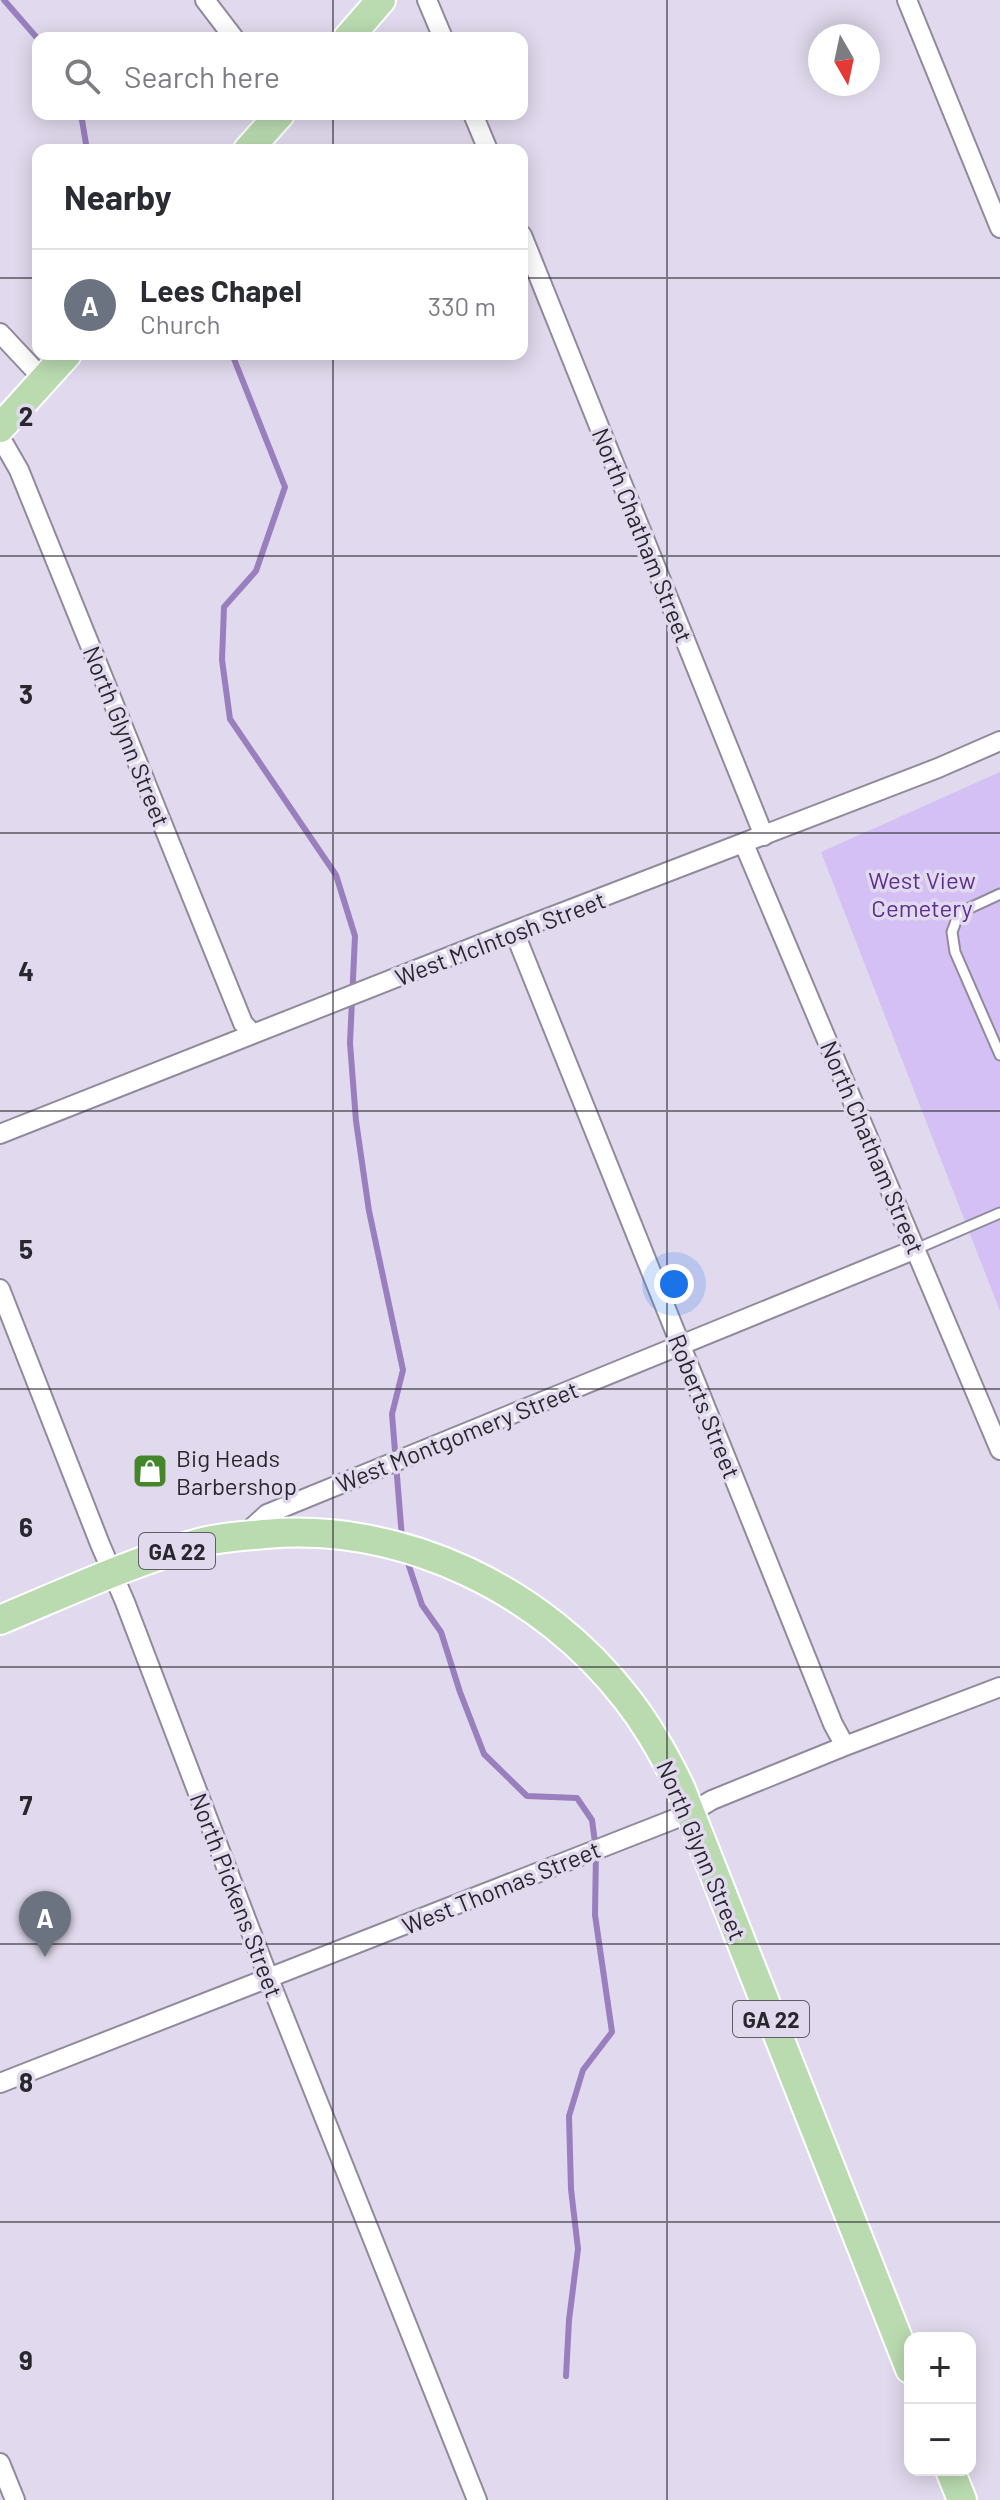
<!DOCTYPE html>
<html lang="en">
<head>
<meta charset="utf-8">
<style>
	:root { --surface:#fff; --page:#f7f7f7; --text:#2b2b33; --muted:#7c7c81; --line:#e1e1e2; --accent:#db2777 }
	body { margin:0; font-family:Barlow,sans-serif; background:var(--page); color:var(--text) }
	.controls { position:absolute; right:24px; bottom:24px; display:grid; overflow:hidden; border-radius:16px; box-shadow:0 4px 20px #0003 }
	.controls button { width:72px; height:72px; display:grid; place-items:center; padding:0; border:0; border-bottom:2px solid var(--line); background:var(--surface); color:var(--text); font:40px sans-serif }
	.compass { position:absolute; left:808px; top:24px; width:72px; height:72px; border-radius:50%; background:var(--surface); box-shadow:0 4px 20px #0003; rotate:171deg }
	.you { position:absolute; left:674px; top:1284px; width:28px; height:28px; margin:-20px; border:6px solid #fff; border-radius:50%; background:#1a73e8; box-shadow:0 0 0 12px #1a73e833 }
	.badge { display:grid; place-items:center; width:52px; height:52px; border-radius:50%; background:var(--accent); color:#fff; font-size:26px; font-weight:700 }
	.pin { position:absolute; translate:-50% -66px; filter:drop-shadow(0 2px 4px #0008) }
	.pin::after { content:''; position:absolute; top:42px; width:28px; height:24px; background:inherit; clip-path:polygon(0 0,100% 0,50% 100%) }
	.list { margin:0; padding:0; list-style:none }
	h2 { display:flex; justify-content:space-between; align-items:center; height:104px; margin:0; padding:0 32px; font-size:34px }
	h2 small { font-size:26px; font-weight:400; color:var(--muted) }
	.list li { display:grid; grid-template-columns:52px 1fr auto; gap:24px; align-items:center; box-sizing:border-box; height:112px; padding:0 32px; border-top:2px solid var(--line) }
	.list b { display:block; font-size:30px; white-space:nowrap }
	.list p { margin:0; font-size:26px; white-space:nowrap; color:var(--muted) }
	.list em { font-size:26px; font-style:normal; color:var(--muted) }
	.icon { flex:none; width:44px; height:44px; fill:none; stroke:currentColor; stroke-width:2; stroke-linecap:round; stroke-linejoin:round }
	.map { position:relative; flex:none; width:1000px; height:2500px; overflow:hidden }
	.search { position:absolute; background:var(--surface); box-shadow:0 4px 20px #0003; left:32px; top:32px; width:496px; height:88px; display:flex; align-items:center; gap:20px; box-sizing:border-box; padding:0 28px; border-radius:16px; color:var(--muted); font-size:30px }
	.panel { position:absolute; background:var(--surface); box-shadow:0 4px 20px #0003; left:32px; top:144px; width:496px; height:216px; border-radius:16px }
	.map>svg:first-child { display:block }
</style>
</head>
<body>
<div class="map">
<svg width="1000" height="2500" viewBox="0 0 1000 2500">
	<rect width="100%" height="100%" fill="#e1daee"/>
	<path fill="#d4c0f4" d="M1000,772V1311L821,852Z"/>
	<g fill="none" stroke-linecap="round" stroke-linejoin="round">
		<path stroke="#997fbe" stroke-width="6" d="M4,0L38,39
			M81,114L87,150
			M232,354L285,487L256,571L224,607L222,660L230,719L336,875L355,936L350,1043L356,1121L369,1211L403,1370L392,1414L402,1538
			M406,1557L422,1605L441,1632L460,1692L484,1754L527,1796L577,1798L592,1820L596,1850L595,1915L612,2032L583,2070L569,2116L571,2189L578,2249L569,2320L566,2376"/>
		<defs>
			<path id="lane" d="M1000,894L959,913L952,932L955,952L1000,1055
				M916,1249L1000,1213"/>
			<path id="street" d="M205,0L234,38
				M427,0L443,38
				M907,0L1000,228
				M473,114L488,150
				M522,235L764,836
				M0,333L44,380
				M0,437L19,470L243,1023L253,1034
				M744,844L1000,1450
				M514,931L833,1724L845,1746
				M0,1134L514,931L938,768L1000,741
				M0,1289L100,1544L125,1602L269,1979L477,2500
				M243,1536L267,1514L916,1249
				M0,2083L690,1813L712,1800L845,1746L1000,1687
				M0,2463L15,2500"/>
			<path id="primary" d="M348,38L381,0
				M248,150L280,114
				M0,428L67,354
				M0,1620C65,1593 131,1562 199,1543C220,1537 243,1536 265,1534C403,1522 543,1590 627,1699C648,1726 665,1756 680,1787L910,2369
				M950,2470L962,2500"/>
		</defs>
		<use href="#lane" stroke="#918a9c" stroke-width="13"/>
		<use href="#street" stroke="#918a9c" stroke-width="22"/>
		<use href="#primary" stroke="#fff" stroke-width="32"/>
		<use href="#lane" stroke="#fff" stroke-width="9"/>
		<use href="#street" stroke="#fff" stroke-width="18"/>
		<use href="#primary" stroke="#badbb0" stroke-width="28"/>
	</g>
	<path fill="none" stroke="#29262d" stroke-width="2" stroke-opacity="0.55" d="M333,0V38M667,0V2500M333,114V150M0,278H38M522,278H1000M333,354V2500M0,556H1000M0,833H1000M0,1111H1000M0,1389H1000M0,1667H1000M0,1944H1000M0,2222H1000"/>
	<defs>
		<symbol id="shop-square" viewBox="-11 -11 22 22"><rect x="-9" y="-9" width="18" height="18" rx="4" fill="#44872b" stroke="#e1daee"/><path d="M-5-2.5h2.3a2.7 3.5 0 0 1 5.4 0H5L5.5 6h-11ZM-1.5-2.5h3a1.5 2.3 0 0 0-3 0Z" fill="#fff"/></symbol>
	</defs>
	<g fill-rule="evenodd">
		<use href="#shop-square" x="130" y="1451" width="40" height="40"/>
	</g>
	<g text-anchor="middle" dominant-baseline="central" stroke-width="7" stroke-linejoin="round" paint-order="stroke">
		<g fill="#e1daee" stroke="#605c67" stroke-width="2">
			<rect x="139" y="1533" width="76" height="36" rx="6"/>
			<rect x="733" y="2001" width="76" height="36" rx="6"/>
		</g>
		<g font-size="22" font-weight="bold" fill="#29262d">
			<text x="177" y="1551">GA 22</text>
			<text x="771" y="2019">GA 22</text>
		</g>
		<g font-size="24" fill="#29262d" stroke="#e1daee">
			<text transform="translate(643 535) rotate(68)">North Chatham Street</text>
			<text transform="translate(127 736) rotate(68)">North Glynn Street</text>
			<text transform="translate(500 938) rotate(-21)">West McIntosh Street</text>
			<text transform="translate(873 1147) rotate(67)">North Chatham Street</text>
			<text transform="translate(705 1406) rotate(68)">Roberts Street</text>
			<text transform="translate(457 1436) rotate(-22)">West Montgomery Street</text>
			<text transform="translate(702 1850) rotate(67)">North Glynn Street</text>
			<text transform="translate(501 1887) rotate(-22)">West Thomas Street</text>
			<text transform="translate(237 1895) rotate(69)">North Pickens Street</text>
		</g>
		<g font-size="24" fill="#5d2d90" stroke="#e1daee">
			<text x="922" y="879">West View<tspan x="922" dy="28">Cemetery</tspan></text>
		</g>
		<g font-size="24" fill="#29262d" stroke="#e1daee" text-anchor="start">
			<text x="176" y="1457">Big Heads<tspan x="176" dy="28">Barbershop</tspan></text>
		</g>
	</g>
	<g font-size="26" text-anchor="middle" font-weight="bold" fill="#29262d" stroke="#e1daee" stroke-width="7" stroke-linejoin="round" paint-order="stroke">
		<text x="26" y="426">2</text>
		<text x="26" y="704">3</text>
		<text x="26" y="981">4</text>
		<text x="26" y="1259">5</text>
		<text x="26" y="1537">6</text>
		<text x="26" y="1815">7</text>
		<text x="26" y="2092">8</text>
		<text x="26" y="2370">9</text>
	</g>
</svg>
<div class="controls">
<button>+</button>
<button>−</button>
</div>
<svg class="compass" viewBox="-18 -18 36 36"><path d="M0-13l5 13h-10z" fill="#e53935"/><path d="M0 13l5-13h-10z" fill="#7c7c81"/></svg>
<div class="you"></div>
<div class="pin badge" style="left:45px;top:1957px;background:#6b7280">A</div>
<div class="search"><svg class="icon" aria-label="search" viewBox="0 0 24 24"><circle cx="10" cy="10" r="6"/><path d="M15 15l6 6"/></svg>Search here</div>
<section class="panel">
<h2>Nearby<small></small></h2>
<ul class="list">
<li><span class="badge" style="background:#6b7280">A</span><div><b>Lees Chapel</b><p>Church</p></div><em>330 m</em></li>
</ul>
</section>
</div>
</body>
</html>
